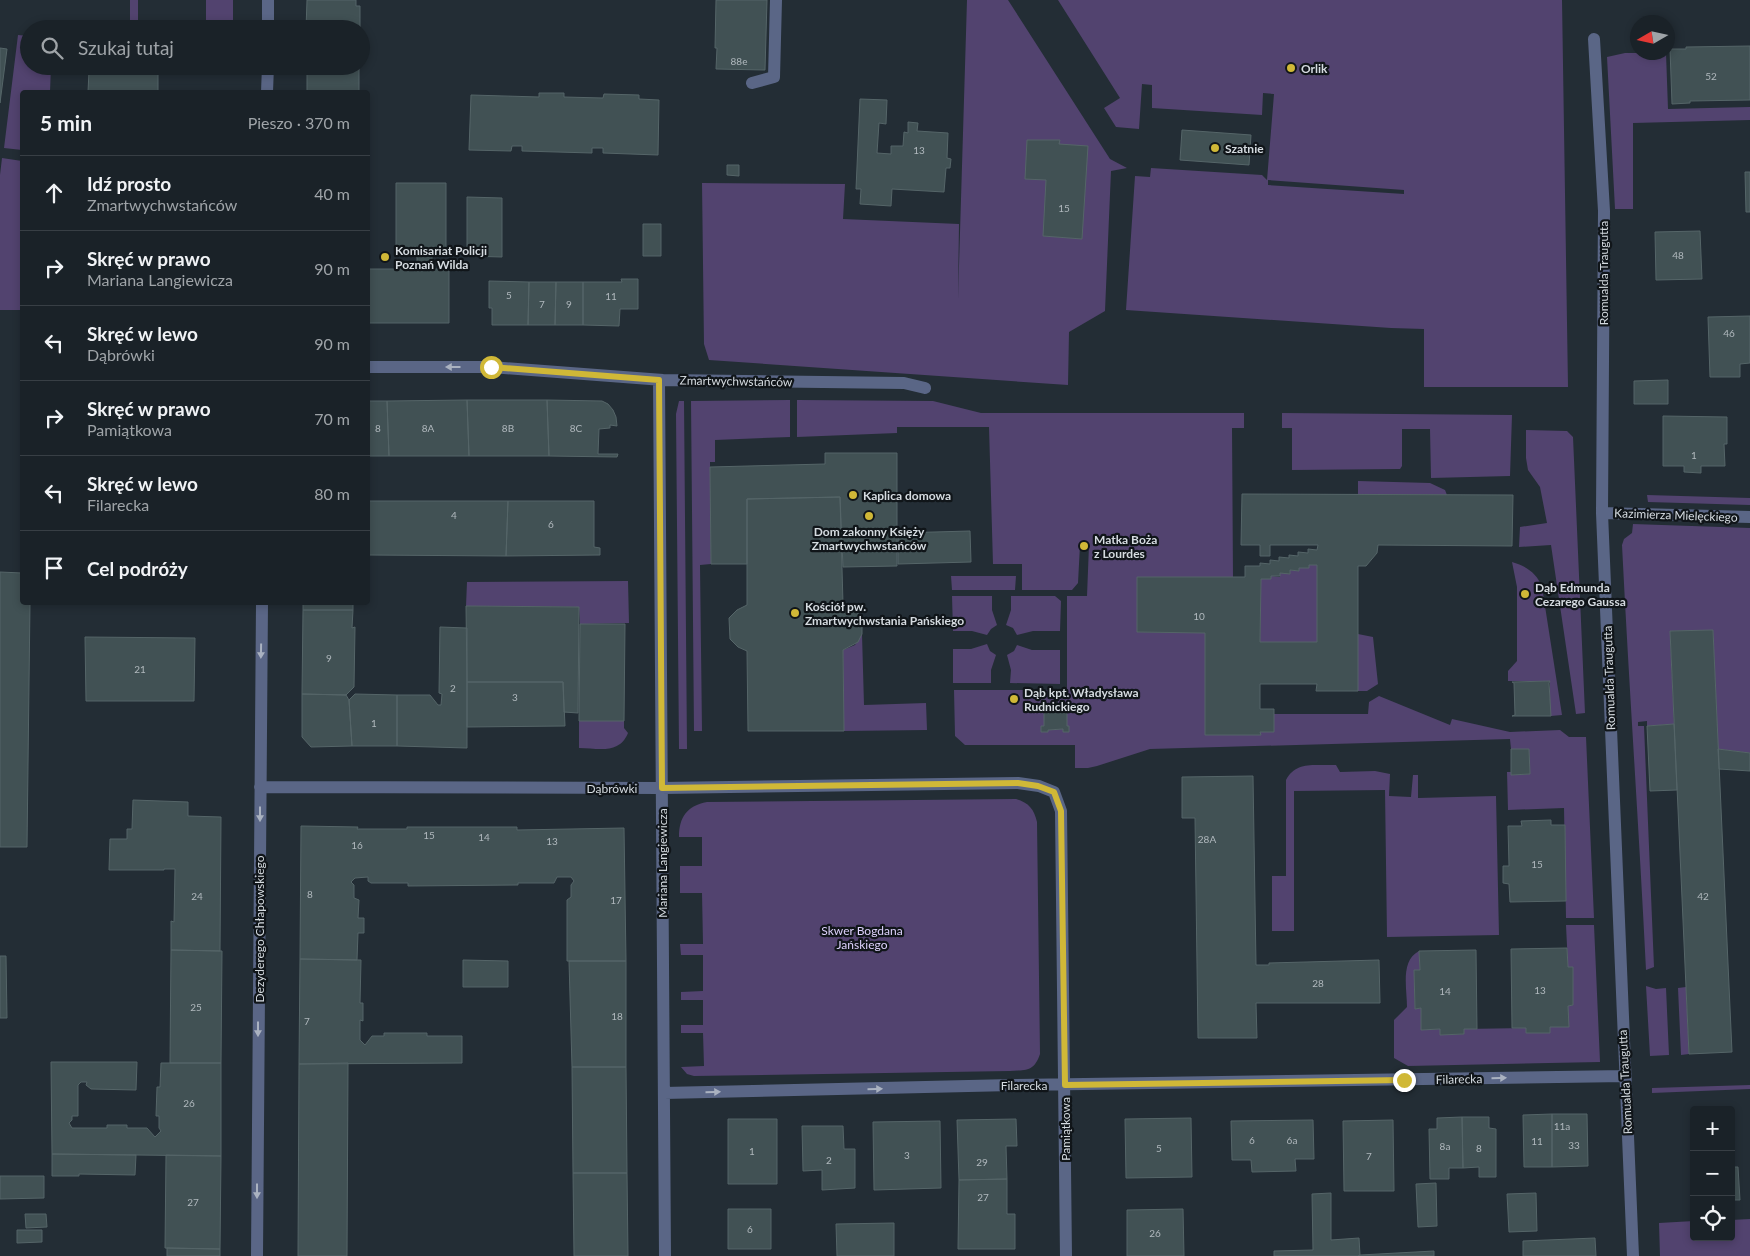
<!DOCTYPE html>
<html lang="pl">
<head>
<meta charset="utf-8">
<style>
	:root { --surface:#1a2228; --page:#272f34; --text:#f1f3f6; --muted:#9fa4a8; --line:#383f45 }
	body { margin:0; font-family:Lato,sans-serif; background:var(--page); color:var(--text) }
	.controls { position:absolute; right:15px; bottom:15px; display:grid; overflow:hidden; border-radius:5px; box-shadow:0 2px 8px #0003 }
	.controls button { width:45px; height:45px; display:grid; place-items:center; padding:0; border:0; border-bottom:1px solid var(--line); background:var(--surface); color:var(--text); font:25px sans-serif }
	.compass { position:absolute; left:1630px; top:15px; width:45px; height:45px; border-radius:50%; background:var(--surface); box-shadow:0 2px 8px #0003; rotate:261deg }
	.stop { position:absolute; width:15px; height:15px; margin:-11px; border:4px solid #d0b837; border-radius:50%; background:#fff }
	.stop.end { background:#d0b837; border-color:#fff; box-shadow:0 1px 5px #0008 }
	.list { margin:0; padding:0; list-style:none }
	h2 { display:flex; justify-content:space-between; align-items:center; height:65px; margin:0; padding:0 20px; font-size:21px }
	h2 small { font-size:16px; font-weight:400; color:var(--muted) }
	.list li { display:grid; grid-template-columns:32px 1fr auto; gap:15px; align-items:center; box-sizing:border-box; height:75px; padding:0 20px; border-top:1px solid var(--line) }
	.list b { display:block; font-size:19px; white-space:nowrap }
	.list p { margin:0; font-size:16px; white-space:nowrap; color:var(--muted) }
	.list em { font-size:16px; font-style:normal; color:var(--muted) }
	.icon { flex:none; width:28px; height:28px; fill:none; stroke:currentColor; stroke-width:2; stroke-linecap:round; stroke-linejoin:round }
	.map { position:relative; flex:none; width:1750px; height:1256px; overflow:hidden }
	.search { position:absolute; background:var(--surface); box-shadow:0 2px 8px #0003; left:20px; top:20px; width:350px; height:55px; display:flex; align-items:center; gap:12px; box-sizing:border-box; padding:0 18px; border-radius:28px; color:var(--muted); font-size:19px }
	.panel { position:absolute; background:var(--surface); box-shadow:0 2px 8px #0003; left:20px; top:90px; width:350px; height:515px; border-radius:5px }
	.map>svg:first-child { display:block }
</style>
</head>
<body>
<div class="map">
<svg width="1750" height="1256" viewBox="0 0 1750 1256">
	<rect width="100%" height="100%" fill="#232d35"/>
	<path fill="#52436f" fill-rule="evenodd" d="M130,0H138V26L137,28H132L130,26Z
		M206,0H233V29H206Z
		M967,0H1008L1110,159L1127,168L1111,171L1105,311L1069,332L1068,385L709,360L704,344L702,183L845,184L843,219L959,224L958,299Z
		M1058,0H1562L1568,387H1424V329L1391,328L1126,310L1135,176L1150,177L1151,168L1262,175L1267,180L1274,94L1263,93L1262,115L1152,108V85L1142,84L1139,129L1116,127L1104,108L1120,98ZM1268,180L1404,190V194L1268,185Z
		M18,35L29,36V66H51L50,92H22V150L4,148Z
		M1625,53H1666L1668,109L1750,107V120L1633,123V209H1615L1607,57Z
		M2,158L22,161V310H0V175Z
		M790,400V437L715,440V462H710L711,564L700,565L702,731H694L691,401Z
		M797,400L933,401L981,413H1244V428H1232L1233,577H1137L1138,632L1205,633V735H1260V732L1274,731V714H1368L1369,702L1379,696L1450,725L1452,719L1510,732L1560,730L1569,737H1586L1594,918H1566L1564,808L1508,810L1507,772H1511L1512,775L1530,774L1529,749H1511L1510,739L1150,749L1097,766L1088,768H1075V745H965L955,736L954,690H1054V706L1042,704V710H1044V726H1041V732L1048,730L1063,729L1064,732L1069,731V726H1067V710H1069V704H1063V706H1058V690H1067V596H1087L1089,545L1084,542L1080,545L1078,583L1072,590H1022V564H993L989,427H897V433L797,437Z
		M679,401H684L687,749H679L676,414Z
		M1282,413L1512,415L1510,476L1431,478L1430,429H1402V466L1400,469L1292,470V428H1282Z
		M1526,430L1567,431L1573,437L1585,713L1576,714L1551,545L1519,547L1520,527L1547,523L1540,487L1528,470L1526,458Z
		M1358,481L1430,483L1445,490L1447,495L1358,494Z
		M1647,495L1750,498V505L1648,502Z
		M1633,524L1750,528V753L1718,749L1713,630L1670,631L1674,724L1647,726V721L1638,722V726H1644L1654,967L1646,970C1639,828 1629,687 1622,545L1624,539L1632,533Z
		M1512,562C1526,566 1537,573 1542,587L1562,715L1551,716L1550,715V681H1508V671L1517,661V587Z
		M1309,565H1317V642H1260L1261,579H1270L1271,576L1280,577V573H1289L1290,570L1299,571V568H1309Z
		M951,576H1016L1015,590H952Z
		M628,581L629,623L580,624L579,607L466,606L467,582Z
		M952,596H992V610L997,625L991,629L987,635L972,631H953Z
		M1011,596H1055L1061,601L1060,631H1033L1017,635L1013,628L1006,625L1011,610Z
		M862,634L864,705L926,703L927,730L844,731L843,650L855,645Z
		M1358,634L1373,637L1378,684L1367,691H1358Z
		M987,644L990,651L996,655L991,670V683H953V649H971Z
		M1017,645L1032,650H1060V684L1010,683L1011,670L1007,655L1014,651Z
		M579,721H624V728L628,733C619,755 598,748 579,748Z
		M1336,765L1340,772L1375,771L1390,774L1389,796L1411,797L1413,775H1418V798L1496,796L1499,935L1387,937L1385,790L1294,791V931H1272V876H1286V780C1296,760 1317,766 1336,765Z
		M1016,799C1029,803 1034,809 1037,822L1040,1054C1034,1072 1026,1070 1010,1071L694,1076L687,1074L681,1067L704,1066L703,1033H681V1025H703V1000H681V992L703,991V955H681L680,944H703L702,893H680V866H702V837H679C679,817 687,806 707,802Z
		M1566,925H1594L1600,1062L1408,1066L1394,1058V1020L1407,1007C1407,988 1400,961 1419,951L1420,970H1414L1415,1009L1421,1008V1030L1440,1029V1035L1464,1034V1029L1526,1028V1033H1550V1027H1568V1006L1573,1005V967H1568Z
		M1646,986L1656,989L1666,988L1669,1055L1650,1056Z
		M1686,987L1689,1054L1681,1055L1678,988Z
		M1750,1085V1089L1652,1093V1088Z
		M1750,1219V1256H1660L1659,1223L1694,1221V1237H1731V1220Z"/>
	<path fill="#415154" stroke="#556568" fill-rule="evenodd" d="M307,0H356V6H360V29H306Z
		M716,0H767L765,70L716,69L717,48H715Z
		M1750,46V100L1690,101V103L1672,104L1670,49H1686V47Z
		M0,48L7,49L0,103Z
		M104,66H132V69H158V92H88L89,71L93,69H104Z
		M307,66H359V92H307Z
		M539,93H564V97L603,98L604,94L639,95V99L659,100L658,155L603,153V148H592V153L522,151V146H512L511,151L469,150L471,95L539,97Z
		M860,99L887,100L886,124L879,123L877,153L891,154V146H903L904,132L908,133V122L918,123L917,131L948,133L947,158L951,159L950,168H946L944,192L892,189L891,206L860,204L861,189H856Z
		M1182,130L1251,135L1249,165L1180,160Z
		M1027,140H1060L1059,144L1088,146L1082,239L1043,236L1046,180L1025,179Z
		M727,165H739V176L727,175Z
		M1745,172H1750V212H1746Z
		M396,183H446V252H432V269H449V323H368V269H417V251H396Z
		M467,197L502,198V257L467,256Z
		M643,224H661V256H643Z
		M1700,231L1702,279L1656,280L1655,232Z
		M621,279H638V309H620L619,326L583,325V282H622Z
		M489,281L529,282L528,325H492V308H489Z
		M529,282H556L555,325H528Z
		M556,282H583V325H555Z
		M1750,316V363L1740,364V377H1710L1708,317Z
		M1668,380V404H1634V381Z
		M467,400L469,456H389L387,401Z
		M467,400H547L549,456H469Z
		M547,400L602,401L608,404L613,410L616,417L617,426L610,425V428L599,429L598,454H618L617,457L549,456Z
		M368,401H387L389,456H368Z
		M1663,416L1727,417V444H1724L1725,466H1701V473L1684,472V466H1663Z
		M825,453H897V566L843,567L840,497L747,499V564H711L710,467L825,464Z
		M1242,494L1513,495L1512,546L1378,545L1377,553L1366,566H1358V691H1316L1317,684H1260V709H1274V732H1260L1261,735H1205V633L1137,632V577H1245V566H1260V563L1270,564V560L1279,561V557L1289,558V555L1298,556V552L1308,553V549L1317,550L1318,545H1270V556H1260V545H1241ZM1309,565H1317V642H1260L1261,579H1271V576H1280V573L1290,574V570L1299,571V568H1309Z
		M840,497L843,604L851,607L857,612L862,620V634L858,642L843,650L844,731H748L747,651L738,647L730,639L729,618L737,610L747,605V499Z
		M368,501H508L506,556L368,555Z
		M508,501H594V547L600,548V555L506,556Z
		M970,531L971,562L898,564V533Z
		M1084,542L1089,545V548H1079L1081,543Z
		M0,572L22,573V602H30L27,847H0Z
		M303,602H353V610H303Z
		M466,606L579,607L578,713L564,712L563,682H467Z
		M303,610H353L352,628L355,627L354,687L346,695L302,694Z
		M580,624H625L624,721H579Z
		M440,627L467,628V748L397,746V695H430L438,705H441L442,694L439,693Z
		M1713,630L1732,1052L1689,1054L1670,631Z
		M85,637L195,638L194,701H86Z
		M1550,681L1549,683L1551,716H1512L1515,715L1514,683L1512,682Z
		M467,682H563L565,726L467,727Z
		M302,694L346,695L349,700L352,746L311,747L302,737Z
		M355,694L397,695V746H352L349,700Z
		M1042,704H1048L1047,706H1063V704H1069V710H1067V726H1069V732H1063V729L1048,730V732H1041V726H1044V710H1041Z
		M1674,724L1677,790L1650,791L1647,726Z
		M1511,749H1529L1530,774L1511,775Z
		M1718,749L1750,753V771L1719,769Z
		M1253,776L1256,965H1269V963L1379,960L1380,1003H1256L1257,1038H1198L1195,818H1182V777Z
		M133,800L188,802V816L221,817L220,951L171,950V921L174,922L175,869H164V870H109L110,839H127V829H132Z
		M1551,820V825H1565L1566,901L1510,902L1509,884L1503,883V866H1509L1508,826H1522L1521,821Z
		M301,826L358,827L357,829H407V827H517V830L624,828L626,961H567V900L571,897V885L574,881L571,877H557L554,883H518V885L408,886V883H371L368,881V877L355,878L351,882L354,885V898L359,900L358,918H364V933H358L357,960L300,959Z
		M1567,948L1568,967H1573V1005L1568,1006L1569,1027H1550V1033H1526V1028H1512L1511,949Z
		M171,950L222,951L221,1063H170Z
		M1476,950L1477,1029H1464V1034L1440,1035V1029L1421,1030V1008L1415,1009L1414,970H1420L1419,951Z
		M0,956H6L7,1018H0Z
		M300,959L361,960L360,1003H363V1021L360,1020V1040L365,1045L372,1036H384V1033H427V1036H462V1063L299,1064Z
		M463,960L508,961V987H463Z
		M569,961H626V1067H572Z
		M51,1062H137L136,1090L91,1089L86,1085L87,1082H81L78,1085V1116H72V1120L69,1123L72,1128H107V1125H127V1128H147L155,1137L161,1131L159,1128V1116H156L157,1087H160L161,1063H221V1156L52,1154Z
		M348,1063L347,1256H298L299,1064Z
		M572,1067H626L627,1173H573Z
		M1552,1114V1167H1524L1523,1115Z
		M1552,1114H1587L1588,1166L1552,1167Z
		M1462,1117L1463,1168H1449V1179H1430L1429,1129H1437V1118Z
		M1462,1117H1489V1128L1496,1129V1177H1479V1167L1463,1168Z
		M1191,1118L1192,1177L1126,1178L1125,1119Z
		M728,1119H777V1184H728Z
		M1016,1119L1017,1146H1006L1007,1179L959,1180L957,1120Z
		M1313,1120L1314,1159H1295L1296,1171L1252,1172L1251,1160H1232L1231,1121Z
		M1393,1120L1394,1191H1344L1343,1121Z
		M940,1121L941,1188L874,1190L873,1122Z
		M802,1126H843L844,1149H855V1188L822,1190V1170L803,1171Z
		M52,1154L136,1155L135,1175L79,1174V1176H52Z
		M166,1155L221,1156L220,1249L165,1248Z
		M1731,1167H1738L1740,1200H1731Z
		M573,1173H627L628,1256H574Z
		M0,1176H44V1198L0,1199Z
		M1007,1179V1214H1015V1249H958L959,1180Z
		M1436,1183L1437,1226L1418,1227L1416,1184Z
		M1331,1193V1240L1359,1238L1360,1255L1358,1256H1274V1251L1313,1250L1312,1194Z
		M1536,1193L1537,1231L1509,1232L1507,1194Z
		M728,1209H771V1249H728Z
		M1183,1209L1184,1256H1127V1210Z
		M25,1214H46L47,1227L26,1228Z
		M894,1223V1256H837L836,1224Z
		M17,1230H42V1242L17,1243Z
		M1595,1238L1596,1256H1523V1241Z
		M167,1248L220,1249V1256H167Z
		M1434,1251V1256H1358L1360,1255Z"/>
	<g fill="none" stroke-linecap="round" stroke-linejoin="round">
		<path stroke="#5a6686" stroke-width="12" d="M268,0V29
			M1594,39L1604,211L1602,513L1633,1256
			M752,83L774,77L776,0
			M267,92L268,66
			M368,367H491L663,380L904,383L925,388
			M659,380L665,1256
			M1602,513L1750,517
			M260,787L662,788L1018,783L1039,786L1054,792L1061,811L1066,1256
			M664,1093L1012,1085L1625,1076
			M257,1256L262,602"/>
	</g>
	<defs><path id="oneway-solid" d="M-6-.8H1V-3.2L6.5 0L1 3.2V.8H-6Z" transform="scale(1.25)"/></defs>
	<g fill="#aab2c0">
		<use href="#oneway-solid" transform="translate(453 367) rotate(-180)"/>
		<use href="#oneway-solid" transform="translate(261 651) rotate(91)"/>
		<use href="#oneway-solid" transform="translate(260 814) rotate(90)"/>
		<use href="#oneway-solid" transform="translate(258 1029) rotate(90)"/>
		<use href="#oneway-solid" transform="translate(1499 1078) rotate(-1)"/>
		<use href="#oneway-solid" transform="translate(875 1089) rotate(-1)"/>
		<use href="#oneway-solid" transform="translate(713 1092) rotate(-1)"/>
		<use href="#oneway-solid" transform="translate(257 1191) rotate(90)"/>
	</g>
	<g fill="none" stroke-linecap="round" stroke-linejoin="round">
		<path stroke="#d0b837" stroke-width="6" d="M491,367L659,380L662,788L1018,783L1038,786L1054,792L1061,811L1065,1085L1404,1080"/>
	</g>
	<g fill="#d0b837" stroke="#101519" stroke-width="2">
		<circle cx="1291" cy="68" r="5"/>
		<circle cx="1215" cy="148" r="5"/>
		<circle cx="385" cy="257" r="5"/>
		<circle cx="853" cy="495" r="5"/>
		<circle cx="869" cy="516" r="5"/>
		<circle cx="1084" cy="546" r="5"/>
		<circle cx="1525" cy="594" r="5"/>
		<circle cx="795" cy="613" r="5"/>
		<circle cx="1014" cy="699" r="5"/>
	</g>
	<g text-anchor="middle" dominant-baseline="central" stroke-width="4.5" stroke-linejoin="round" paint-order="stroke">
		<g font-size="10" fill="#b0b8bd">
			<text x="739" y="61">88e</text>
			<text x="1711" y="76">52</text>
			<text x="919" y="150">13</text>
			<text x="1064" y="208">15</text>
			<text x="1678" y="255">48</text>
			<text x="509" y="295">5</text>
			<text x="611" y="296">11</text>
			<text x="542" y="304">7</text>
			<text x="569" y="304">9</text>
			<text x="1729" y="333">46</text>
			<text x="378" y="428">8</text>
			<text x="428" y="428">8A</text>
			<text x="508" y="428">8B</text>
			<text x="576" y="428">8C</text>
			<text x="1694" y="455">1</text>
			<text x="454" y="515">4</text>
			<text x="551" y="524">6</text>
			<text x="1199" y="616">10</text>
			<text x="329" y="658">9</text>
			<text x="140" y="669">21</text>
			<text x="453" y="688">2</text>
			<text x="515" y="697">3</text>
			<text x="374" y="723">1</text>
			<text x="429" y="835">15</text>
			<text x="484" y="837">14</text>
			<text x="1207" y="839">28A</text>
			<text x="552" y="841">13</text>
			<text x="357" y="845">16</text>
			<text x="1537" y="864">15</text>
			<text x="310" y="894">8</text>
			<text x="197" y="896">24</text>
			<text x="1703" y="896">42</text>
			<text x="616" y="900">17</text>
			<text x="1318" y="983">28</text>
			<text x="1540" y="990">13</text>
			<text x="1445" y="991">14</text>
			<text x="196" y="1007">25</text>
			<text x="617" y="1016">18</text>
			<text x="307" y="1021">7</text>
			<text x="189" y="1103">26</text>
			<text x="1562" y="1126">11a</text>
			<text x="1252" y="1140">6</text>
			<text x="1292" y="1140">6a</text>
			<text x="1537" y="1141">11</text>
			<text x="1574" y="1145">33</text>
			<text x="1445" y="1146">8a</text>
			<text x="1159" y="1148">5</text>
			<text x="1479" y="1148">8</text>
			<text x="752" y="1151">1</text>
			<text x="907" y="1155">3</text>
			<text x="1369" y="1156">7</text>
			<text x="829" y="1160">2</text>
			<text x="982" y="1162">29</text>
			<text x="983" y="1197">27</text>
			<text x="193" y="1202">27</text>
			<text x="750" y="1229">6</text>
			<text x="1155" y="1233">26</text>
		</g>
		<g font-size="12" font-weight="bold" fill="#d5dbe0" stroke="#101519" text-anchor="start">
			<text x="1301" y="68">Orlik</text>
			<text x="1225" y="148">Szatnie</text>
			<text x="395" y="250">Komisariat Policji<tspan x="395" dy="14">Poznań Wilda</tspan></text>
			<text x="863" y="495">Kaplica domowa</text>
			<text x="869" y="531" text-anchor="middle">Dom zakonny Księży<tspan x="869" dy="14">Zmartwychwstańców</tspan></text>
			<text x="1094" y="539">Matka Boża<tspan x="1094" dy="14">z Lourdes</tspan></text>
			<text x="1535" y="587">Dąb Edmunda<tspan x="1535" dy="14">Cezarego Gaussa</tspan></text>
			<text x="805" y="606">Kościół pw.<tspan x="805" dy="14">Zmartwychwstania Pańskiego</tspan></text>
			<text x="1024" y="692">Dąb kpt. Władysława<tspan x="1024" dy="14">Rudnickiego</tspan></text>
		</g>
		<g font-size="12" fill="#d5dbe0" stroke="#101519">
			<text transform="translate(1603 273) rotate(-90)">Romualda Traugutta</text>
			<text transform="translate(736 381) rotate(1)">Zmartwychwstańców</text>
			<text transform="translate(1676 515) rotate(2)">Kazimierza Mielęckiego</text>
			<text transform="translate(1609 678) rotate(-92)">Romualda Traugutta</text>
			<text x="612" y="788">Dąbrówki</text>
			<text transform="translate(662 863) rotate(-90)">Mariana Langiewicza</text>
			<text transform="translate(259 929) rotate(-90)">Dezyderego Chłapowskiego</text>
			<text transform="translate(1459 1079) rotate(-1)">Filarecka</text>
			<text transform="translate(1625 1082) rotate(-93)">Romualda Traugutta</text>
			<text x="1024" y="1085">Filarecka</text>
			<text transform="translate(1065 1129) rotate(-90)">Pamiątkowa</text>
		</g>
		<g font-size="12" fill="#ded2fd" stroke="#101519">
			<text x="862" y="930">Skwer Bogdana<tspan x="862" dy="14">Jańskiego</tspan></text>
		</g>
	</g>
</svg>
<div class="controls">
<button>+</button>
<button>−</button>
<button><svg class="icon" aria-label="locate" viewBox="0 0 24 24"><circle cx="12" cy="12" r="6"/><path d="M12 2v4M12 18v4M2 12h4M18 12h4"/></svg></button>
</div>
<svg class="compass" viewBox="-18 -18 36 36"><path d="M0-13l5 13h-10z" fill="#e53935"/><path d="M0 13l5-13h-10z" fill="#9fa4a8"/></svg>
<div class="stop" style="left:491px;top:367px"></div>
<div class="stop end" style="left:1404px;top:1080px"></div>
<div class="search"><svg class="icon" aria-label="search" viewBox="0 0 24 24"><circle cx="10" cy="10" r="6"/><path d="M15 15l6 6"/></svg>Szukaj tutaj</div>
<section class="panel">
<h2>5 min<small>Pieszo · 370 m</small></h2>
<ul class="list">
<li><svg class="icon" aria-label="ahead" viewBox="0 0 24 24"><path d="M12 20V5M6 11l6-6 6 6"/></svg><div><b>Idź prosto</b><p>Zmartwychwstańców</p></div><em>40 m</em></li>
<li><svg class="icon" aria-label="right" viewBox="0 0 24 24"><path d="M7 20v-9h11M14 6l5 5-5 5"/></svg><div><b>Skręć w prawo</b><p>Mariana Langiewicza</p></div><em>90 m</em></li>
<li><svg class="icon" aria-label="left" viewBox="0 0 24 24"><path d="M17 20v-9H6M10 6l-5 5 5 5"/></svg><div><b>Skręć w lewo</b><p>Dąbrówki</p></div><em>90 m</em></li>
<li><svg class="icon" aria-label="right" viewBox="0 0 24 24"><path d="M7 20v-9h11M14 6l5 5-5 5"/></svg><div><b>Skręć w prawo</b><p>Pamiątkowa</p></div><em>70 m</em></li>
<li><svg class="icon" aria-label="left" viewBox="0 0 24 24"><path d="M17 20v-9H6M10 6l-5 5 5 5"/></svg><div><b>Skręć w lewo</b><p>Filarecka</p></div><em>80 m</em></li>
<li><svg class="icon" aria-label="arrive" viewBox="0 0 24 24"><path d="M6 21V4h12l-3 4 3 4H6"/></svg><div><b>Cel podróży</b></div></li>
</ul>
</section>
</div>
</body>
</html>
